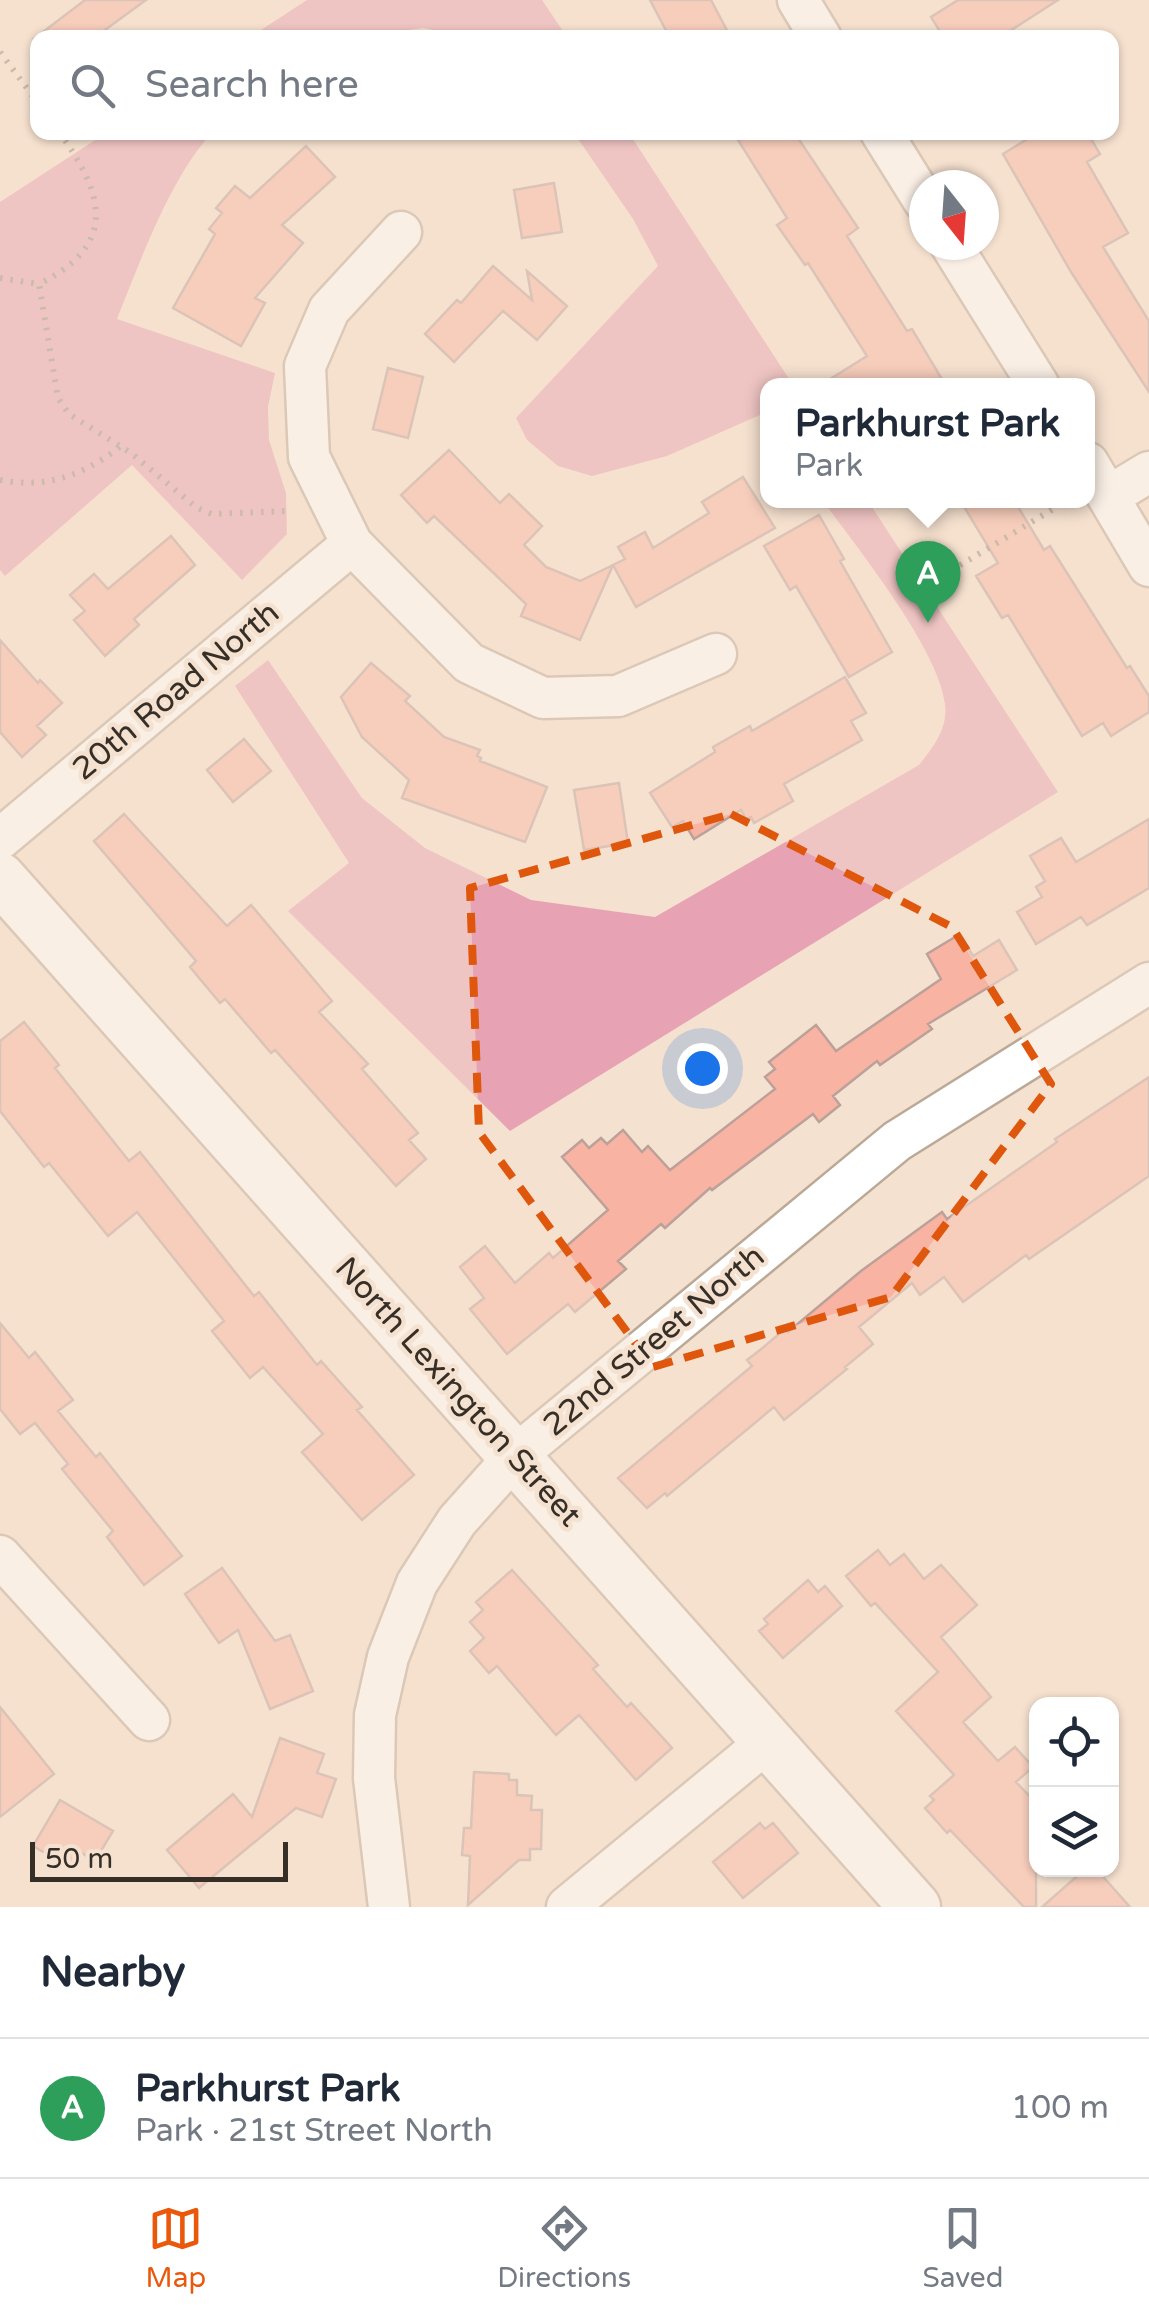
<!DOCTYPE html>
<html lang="en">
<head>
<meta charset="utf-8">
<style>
	:root { --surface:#fff; --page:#f2f2f3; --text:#1f2937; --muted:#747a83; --line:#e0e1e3; --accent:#ea580c }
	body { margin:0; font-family:"Varela Round",sans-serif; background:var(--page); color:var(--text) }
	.controls { position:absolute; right:30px; bottom:30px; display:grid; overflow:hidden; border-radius:20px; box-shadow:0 2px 8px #0004 }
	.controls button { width:90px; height:90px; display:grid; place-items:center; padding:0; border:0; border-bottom:2px solid var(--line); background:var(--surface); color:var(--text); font:50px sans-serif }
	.compass { position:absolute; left:909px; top:170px; width:90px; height:90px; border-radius:50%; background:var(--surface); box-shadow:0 2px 8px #0004; rotate:163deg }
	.scale { position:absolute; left:30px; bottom:25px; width:258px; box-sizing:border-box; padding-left:10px; border:5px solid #362f28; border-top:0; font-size:28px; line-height:35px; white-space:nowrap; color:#362f28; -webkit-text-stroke:8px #f5e1cf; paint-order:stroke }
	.you { position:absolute; left:702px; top:1068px; width:35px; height:35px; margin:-25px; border:8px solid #fff; border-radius:50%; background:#1a73e8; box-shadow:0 0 0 15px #1a73e833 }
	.badge { display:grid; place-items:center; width:65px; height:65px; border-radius:50%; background:var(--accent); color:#fff; font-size:32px; font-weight:700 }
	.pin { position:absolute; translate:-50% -82px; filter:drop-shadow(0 2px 5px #0008) }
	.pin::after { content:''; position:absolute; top:52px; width:35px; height:30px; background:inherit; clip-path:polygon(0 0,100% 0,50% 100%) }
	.popup { position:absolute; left:760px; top:378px; width:335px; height:130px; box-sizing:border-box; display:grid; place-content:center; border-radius:20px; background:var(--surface); filter:drop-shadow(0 2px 8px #0005); font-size:32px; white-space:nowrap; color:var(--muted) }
	.popup b { font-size:38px; color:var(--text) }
	.popup::after { content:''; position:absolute; left:50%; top:100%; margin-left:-20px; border:20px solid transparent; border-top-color:var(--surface) }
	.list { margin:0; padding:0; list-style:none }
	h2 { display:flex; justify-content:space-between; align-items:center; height:130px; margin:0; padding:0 40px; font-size:42px }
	h2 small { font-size:32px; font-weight:400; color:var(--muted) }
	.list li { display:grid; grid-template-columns:65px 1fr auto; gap:30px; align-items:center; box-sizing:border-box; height:140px; padding:0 40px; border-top:2px solid var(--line) }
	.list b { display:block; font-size:38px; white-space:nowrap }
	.list p { margin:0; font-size:32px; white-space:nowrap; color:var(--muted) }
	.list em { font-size:32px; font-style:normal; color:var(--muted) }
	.icon { flex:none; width:55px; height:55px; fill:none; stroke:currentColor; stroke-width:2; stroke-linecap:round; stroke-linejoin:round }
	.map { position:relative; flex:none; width:1149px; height:1907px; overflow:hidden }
	.search { position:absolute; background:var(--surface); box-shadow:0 2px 8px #0004; left:30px; right:30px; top:30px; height:110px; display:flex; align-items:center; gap:25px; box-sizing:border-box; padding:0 35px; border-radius:20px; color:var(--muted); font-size:38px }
	.sheet { height:270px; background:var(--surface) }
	nav { display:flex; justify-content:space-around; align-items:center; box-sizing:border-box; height:140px; border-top:2px solid var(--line); background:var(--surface); font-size:28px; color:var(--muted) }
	nav a { display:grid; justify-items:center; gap:5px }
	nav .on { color:var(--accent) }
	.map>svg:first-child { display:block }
</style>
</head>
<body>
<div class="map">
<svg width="1149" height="1907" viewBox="0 0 1149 1907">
	<rect width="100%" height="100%" fill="#f5e1cf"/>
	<path fill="#e7a3b4" d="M307,0H542L567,37H469L423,28L352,38L250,37Z
		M106,133H212C171,176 139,264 117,319L275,373L268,407L269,440L286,493L287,534L242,580L132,465L5,576L0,570V202Z
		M574,133H629L793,385L768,386V425L760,415L667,456L592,476L558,466L527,440L516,418L658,266L633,219Z
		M823,501H868L1058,792L510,1131L288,911L349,863L235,686L268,660L362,798L425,848L531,900L655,917L919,765C933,747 948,729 945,704C938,648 858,549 823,501Z"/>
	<path fill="#f9b3a2" stroke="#bba19a" stroke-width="2.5" d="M85,0H146L94,38H35Z
		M650,0H711L731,38H670Z
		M958,0H1058L999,38H944L931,17Z
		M733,132H794L858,228L847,236L907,331L912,329L946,386H819L867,356L808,263L805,265L777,225L787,218Z
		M1039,132H1087L1100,154L1087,162L1128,233L1103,247L1149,321V392L1071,272L1003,154Z
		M306,146L335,177L282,225L303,243L255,298L265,303L241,346L173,308L215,234L209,229L222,213L216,208L235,186L250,198Z
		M554,183L562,232L522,238L514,190Z
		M493,266L532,300L527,271L567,306L537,340L503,311L454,362L425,334L457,300L461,303Z
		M388,368L423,377L408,438L373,429Z
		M449,450L500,503L509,494L542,526L524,545L546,567L580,581L613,565L580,640L521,616L526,604L434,516L427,523L401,495Z
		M743,477L775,528L636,607L613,565L625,559L618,547L645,532L653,548L709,513L702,502Z
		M960,500H1014L1044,550L1050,546L1127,668L1130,666L1149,696V712L1111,736L1103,723L1082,736L1008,615L1002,618L976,576L998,563Z
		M819,515L844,559L840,561L892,652L849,677L796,586L790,590L764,546Z
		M171,536L195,565L134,619L139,625L105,656L74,620L85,611L70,595L94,574L108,589Z
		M0,640L38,683L40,680L62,703L37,726L46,735L22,757L0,732Z
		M371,663L410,696L405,701L444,737L480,750L477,756L481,758L480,761L547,787L525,842L402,798L409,780L362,737L341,697Z
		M845,677L866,713L851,721L862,740L784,784L793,801L754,823L751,817L746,819L741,810L694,839L683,821L672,827L650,793L715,752L713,747L750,726L752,731Z
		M244,739L271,771L233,802L207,770Z
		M619,783L628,843L584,850L574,790Z
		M124,814L227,926L251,905L332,1001L319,1012L368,1064L362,1069L418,1133L409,1140L426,1159L396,1186L275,1050L271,1053L225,999L220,1003L190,967L196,961L94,841Z
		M1149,819V888L1087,925L1081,917L1036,944L1017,912L1042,897L1036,887L1045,881L1030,856L1061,838L1076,862Z
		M960,934L973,956L999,940L1017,970L928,1024L932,1029L880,1065L877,1061L833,1096L840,1105L819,1122L813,1114L712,1190L710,1188L665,1228L661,1224L618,1261L626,1269L575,1312L568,1304L507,1354L470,1309L484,1298L460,1267L485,1246L515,1283L549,1253L553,1258L608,1210L562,1157L582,1140L589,1148L601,1138L607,1144L623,1130L642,1152L648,1146L670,1170L775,1089L765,1077L775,1069L769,1062L816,1025L836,1051L941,979L927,954Z
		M24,1022L59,1065L55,1068L129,1161L140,1152L254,1296L259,1292L317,1365L321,1361L362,1407L357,1410L414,1475L362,1520L302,1452L323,1434L263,1367L250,1378L212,1331L224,1321L137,1212L108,1236L49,1163L44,1167L0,1111V1041Z
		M1149,1077V1176L1029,1259L1026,1255L963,1302L944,1277L920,1295L912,1283L859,1327L873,1344L845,1367L847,1369L784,1420L774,1407L667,1496L665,1493L647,1508L618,1478L752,1366L747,1360L760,1350L786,1328L788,1332L861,1271L942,1212L947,1219L1057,1142L1055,1139Z
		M0,1323L29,1358L35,1352L73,1400L58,1411L96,1457L100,1453L182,1556L144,1585L107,1537L113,1531L62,1469L68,1464L35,1423L20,1434L0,1409Z
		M878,1550L890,1565L904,1554L924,1579L941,1565L977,1605L941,1637L991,1697L963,1722L998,1761L1015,1747L1033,1767L1016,1782L1036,1803V1907H1024L950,1830L947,1833L925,1808L934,1800L930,1796L954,1775L896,1711L938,1672L875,1603L871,1606L846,1576Z
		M222,1568L275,1641L290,1635L313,1691L270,1709L238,1630L219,1643L185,1594Z
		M512,1570L598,1665L593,1669L627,1707L631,1703L672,1748L636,1780L579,1715L556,1735L497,1666L489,1673L470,1651L484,1638L470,1622L483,1610L476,1602Z
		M808,1580L818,1592L825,1586L842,1606L783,1658L759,1631L768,1624L764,1619Z
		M0,1707L54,1774L0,1817Z
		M280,1738L324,1754L317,1773L336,1779L322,1817L296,1808L199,1888L167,1850L233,1794L252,1817Z
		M474,1772L509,1774V1780H517V1795L532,1796L531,1810H542L541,1849H530V1860H519L468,1905L470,1856L462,1855L464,1828H471Z
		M60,1800L113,1831L95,1861L80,1852L71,1868L33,1846Z
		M760,1823L765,1829L773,1823L798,1853L743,1898L713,1862Z
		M1084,1870H1097L1130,1907H1042Z"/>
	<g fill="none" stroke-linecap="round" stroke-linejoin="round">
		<defs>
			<path id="minor" d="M798,0L821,38
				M881,132L924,201
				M401,232L329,310L305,366L309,457L352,544L469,663L543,698L618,696L716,654
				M951,245L1039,386
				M1088,463L1149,566
				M1109,496L1149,472
				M0,839L352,544
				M0,1556L149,1720
				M389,1907L374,1778L375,1715L388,1657L417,1583L457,1521L515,1456L897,1141L1149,983
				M567,1907L767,1742"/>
			<path id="tertiary" d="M0,878L915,1907"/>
		</defs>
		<use href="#minor" stroke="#bba997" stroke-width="45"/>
		<use href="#tertiary" stroke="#bba997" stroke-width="55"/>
		<path stroke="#998b7e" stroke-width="6" stroke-dasharray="2.5 8" stroke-linecap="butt" d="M0,52L38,103
			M59,132C104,194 119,244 39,284L58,398L69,414L131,453L197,508L212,514L290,511
			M0,278L39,284
			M0,480C47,489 84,475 121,446
			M924,587L1068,500"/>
		<use href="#minor" stroke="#fff" stroke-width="40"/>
		<use href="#tertiary" stroke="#fff" stroke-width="50"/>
	</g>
	<path d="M0 0H1149V1907H0ZM731,814L952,927L1051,1084L891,1297L653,1367L479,1132L470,888Z" fill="#f5e1cf" fill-opacity=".55" fill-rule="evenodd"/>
	<path fill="none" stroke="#df570d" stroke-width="8" stroke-dasharray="20 12" stroke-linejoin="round" d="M731,814L952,927L1051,1084L891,1297L653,1367L479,1132L470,888Z"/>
	<g text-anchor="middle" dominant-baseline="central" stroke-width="9" stroke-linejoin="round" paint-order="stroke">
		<g font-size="32" fill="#362f28" stroke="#f5e1cf">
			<text transform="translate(176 691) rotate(-40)">20th Road North</text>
			<text transform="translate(654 1341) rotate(-40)">22nd Street North</text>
			<text transform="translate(458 1392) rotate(48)">North Lexington Street</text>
		</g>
	</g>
</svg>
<div class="controls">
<button><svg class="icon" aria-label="locate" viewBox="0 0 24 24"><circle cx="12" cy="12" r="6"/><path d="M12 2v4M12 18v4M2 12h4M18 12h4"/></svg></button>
<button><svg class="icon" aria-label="layers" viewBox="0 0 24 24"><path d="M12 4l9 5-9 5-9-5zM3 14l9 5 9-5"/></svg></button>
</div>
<svg class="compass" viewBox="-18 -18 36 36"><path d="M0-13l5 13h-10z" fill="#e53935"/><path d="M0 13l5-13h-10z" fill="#747a83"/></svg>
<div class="scale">50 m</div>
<div class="you"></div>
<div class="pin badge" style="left:928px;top:623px;background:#2e9e5b">A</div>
<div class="popup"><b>Parkhurst Park</b>Park</div>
<div class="search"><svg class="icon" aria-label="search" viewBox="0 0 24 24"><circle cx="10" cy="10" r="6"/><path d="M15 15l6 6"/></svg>Search here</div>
</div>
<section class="sheet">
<h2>Nearby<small></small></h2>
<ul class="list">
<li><span class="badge" style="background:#2e9e5b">A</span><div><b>Parkhurst Park</b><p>Park · 21st Street North</p></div><em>100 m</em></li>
</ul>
</section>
<nav>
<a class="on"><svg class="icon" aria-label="map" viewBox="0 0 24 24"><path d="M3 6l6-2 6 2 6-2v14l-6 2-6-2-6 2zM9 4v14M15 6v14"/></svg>Map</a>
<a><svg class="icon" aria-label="directions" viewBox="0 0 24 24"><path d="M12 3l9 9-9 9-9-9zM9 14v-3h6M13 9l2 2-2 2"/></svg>Directions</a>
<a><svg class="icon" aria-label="saved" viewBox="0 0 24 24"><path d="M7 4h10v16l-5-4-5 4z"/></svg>Saved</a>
</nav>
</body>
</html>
